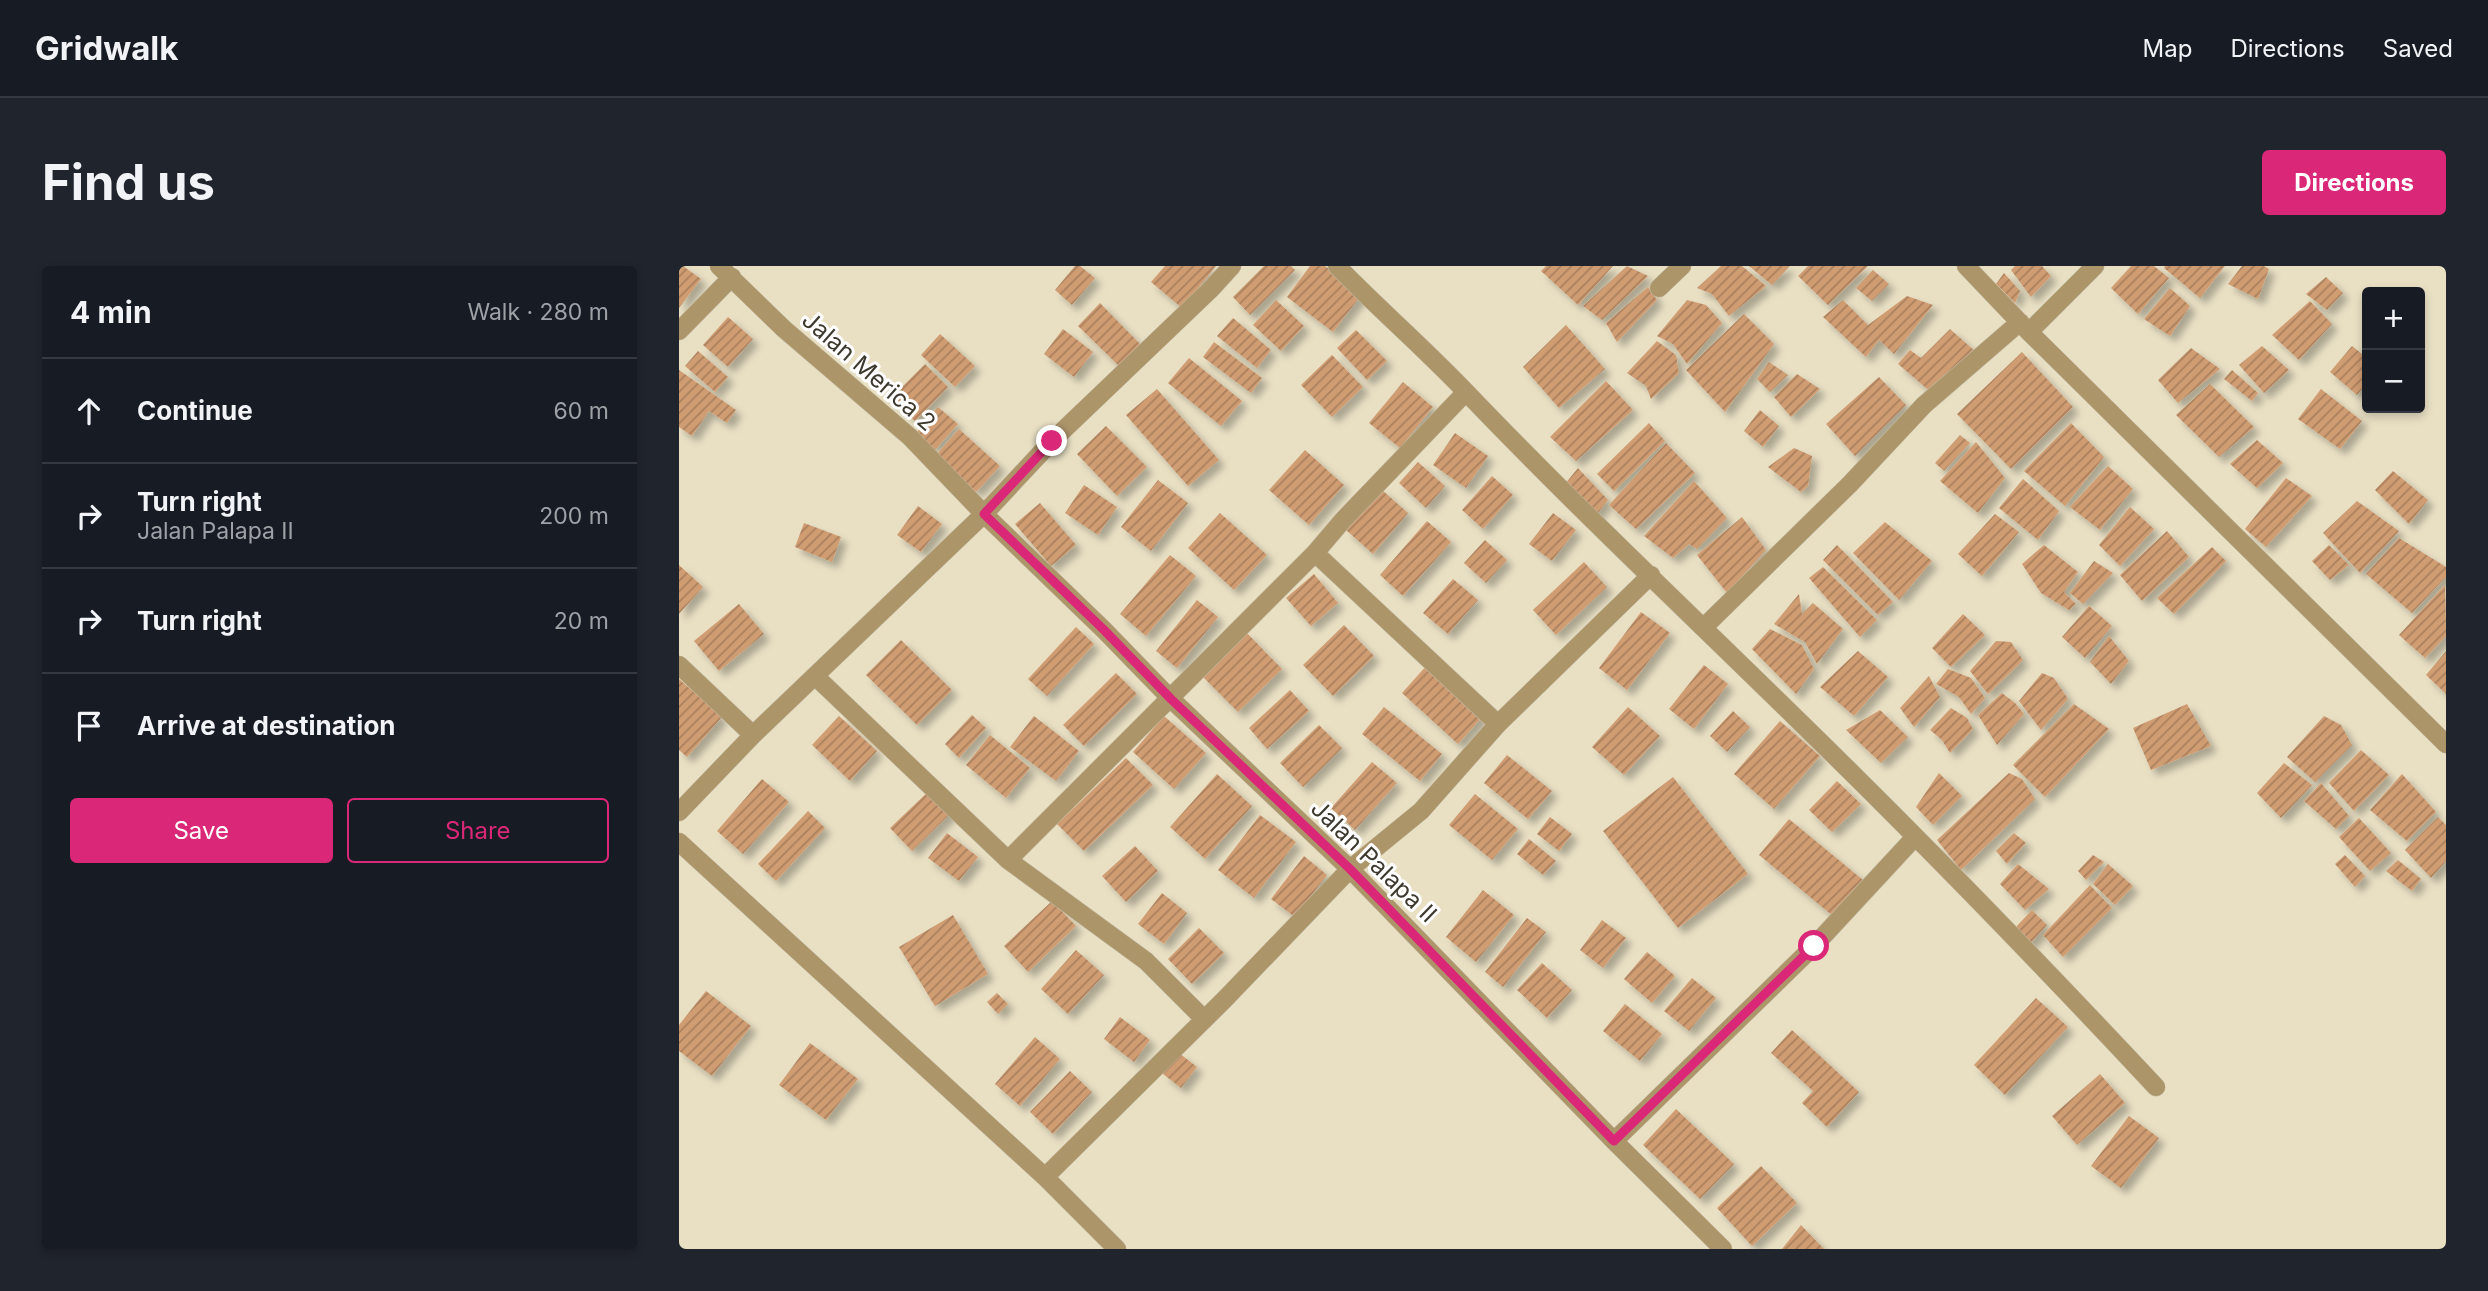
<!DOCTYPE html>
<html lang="en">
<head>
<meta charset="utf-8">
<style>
	:root { --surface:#171b24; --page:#20242c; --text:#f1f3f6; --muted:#9ea1a6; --line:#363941; --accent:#db2777 }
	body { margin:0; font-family:Inter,sans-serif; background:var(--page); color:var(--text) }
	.controls { position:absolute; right:21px; top:21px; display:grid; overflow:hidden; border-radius:7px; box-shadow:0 4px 10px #0003 }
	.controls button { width:63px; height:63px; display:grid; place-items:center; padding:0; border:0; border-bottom:2px solid var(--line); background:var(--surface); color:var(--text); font:35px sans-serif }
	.stop { position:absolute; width:21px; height:21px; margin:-16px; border:5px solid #db2777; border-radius:50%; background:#fff }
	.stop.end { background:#db2777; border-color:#fff; box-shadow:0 2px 7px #0008 }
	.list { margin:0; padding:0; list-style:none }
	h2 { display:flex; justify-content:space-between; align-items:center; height:91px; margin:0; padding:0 28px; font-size:30px }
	h2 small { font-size:23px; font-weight:400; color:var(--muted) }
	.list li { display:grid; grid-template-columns:46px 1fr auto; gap:21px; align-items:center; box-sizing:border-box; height:105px; padding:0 28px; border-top:2px solid var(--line) }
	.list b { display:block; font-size:26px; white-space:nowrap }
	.list p { margin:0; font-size:23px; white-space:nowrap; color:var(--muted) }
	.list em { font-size:23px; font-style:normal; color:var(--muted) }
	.actions { display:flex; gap:14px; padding:21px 28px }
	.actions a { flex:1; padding:16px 0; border:2px solid var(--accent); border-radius:7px; text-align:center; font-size:24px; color:var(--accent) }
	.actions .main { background:var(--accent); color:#fff }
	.icon { flex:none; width:38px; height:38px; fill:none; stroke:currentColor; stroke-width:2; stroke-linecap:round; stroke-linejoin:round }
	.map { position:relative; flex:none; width:1767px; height:983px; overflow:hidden; border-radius:7px }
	header { display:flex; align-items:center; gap:42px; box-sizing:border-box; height:98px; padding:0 35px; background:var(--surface); border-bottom:2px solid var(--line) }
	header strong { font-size:33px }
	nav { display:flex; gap:38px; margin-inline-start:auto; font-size:24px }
	.intro { display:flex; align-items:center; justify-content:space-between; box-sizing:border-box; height:168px; padding:0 42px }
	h1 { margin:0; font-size:49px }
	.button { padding:18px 32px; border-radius:7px; background:var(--accent); color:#fff; font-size:24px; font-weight:700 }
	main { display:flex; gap:42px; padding:0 42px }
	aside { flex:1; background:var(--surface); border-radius:7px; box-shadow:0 4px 10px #0003 }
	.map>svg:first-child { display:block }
</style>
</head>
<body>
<header>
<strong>Gridwalk</strong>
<nav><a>Map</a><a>Directions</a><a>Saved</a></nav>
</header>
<div class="intro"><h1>Find us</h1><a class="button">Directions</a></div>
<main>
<aside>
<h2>4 min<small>Walk · 280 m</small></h2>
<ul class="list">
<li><svg class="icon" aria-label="ahead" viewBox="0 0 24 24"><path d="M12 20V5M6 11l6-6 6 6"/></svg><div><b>Continue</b></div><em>60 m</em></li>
<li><svg class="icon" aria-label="right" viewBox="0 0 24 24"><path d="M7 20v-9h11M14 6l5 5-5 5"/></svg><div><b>Turn right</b><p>Jalan Palapa II</p></div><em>200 m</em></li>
<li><svg class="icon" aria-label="right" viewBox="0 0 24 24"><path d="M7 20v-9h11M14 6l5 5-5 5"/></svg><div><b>Turn right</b></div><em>20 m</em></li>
<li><svg class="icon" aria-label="arrive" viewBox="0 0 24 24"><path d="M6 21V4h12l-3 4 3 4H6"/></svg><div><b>Arrive at destination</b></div></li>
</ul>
<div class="actions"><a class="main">Save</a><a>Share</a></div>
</aside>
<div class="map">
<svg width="1767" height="983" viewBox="0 0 1767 983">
	<defs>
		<pattern id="building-hatch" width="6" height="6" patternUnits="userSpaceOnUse" patternTransform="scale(1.75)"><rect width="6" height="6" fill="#d09c72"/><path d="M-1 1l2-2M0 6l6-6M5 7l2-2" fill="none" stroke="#aa805e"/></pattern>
		<filter id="shadow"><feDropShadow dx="6" dy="6" stdDeviation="3.5" flood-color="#0004"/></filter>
	</defs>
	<rect width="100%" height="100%" fill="#e9e0c4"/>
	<path fill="url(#building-hatch)" filter="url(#shadow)" d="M0,0H4L22,13L0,42Z
		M396,0H401L416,12L393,39L376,24Z
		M486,0H537L503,42L472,16Z
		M585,0H612L616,4L571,49L554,31Z
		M631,0H646L683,28L654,66L608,31Z
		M867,0H934L899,39L862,5Z
		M948,0L969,10L923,54L904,40Z
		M1042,0H1063L1087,20L1050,50L1033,28L1018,22Z
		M1070,0H1111L1093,19Z
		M1129,0H1189L1149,39L1119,10Z
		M1336,0H1363L1372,10L1352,31L1332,4Z
		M1452,0H1475L1490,12L1459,48L1432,22Z
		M1486,0H1546L1521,32L1485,2Z
		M1563,0H1585L1590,3L1579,33L1549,18Z
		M1194,4L1210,18L1193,35L1177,22Z
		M1325,7L1341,25L1336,37L1317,18Z
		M1647,11L1664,27L1648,44L1627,28Z
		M969,21L978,34L938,76L927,57Z
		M1491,22L1511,40L1491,70L1465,53Z
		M1228,30L1254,39L1215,88L1200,74L1187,91L1144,51L1164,34L1189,59Z
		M597,34L625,60L602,85L574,59Z
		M1008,34L1027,39L1043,57L1008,98L994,78L978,70Z
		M1631,35L1653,58L1620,94L1593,69Z
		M421,37L461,78L440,100L399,60Z
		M1065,48L1095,78L1046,146L1007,104Z
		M49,51L74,73L49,101L24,79Z
		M554,52L592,84L578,102L538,70Z
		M887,59L926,103L880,142L844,101Z
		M384,63L414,86L395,111L365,88Z
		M1271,63L1297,86L1253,127L1219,98L1231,84L1242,92Z
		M677,64L708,95L688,114L658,82Z
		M261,68L296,100L276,121L242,89Z
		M978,75L997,89L1000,107L972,133L967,120L948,107Z
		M535,76L583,112L572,127L524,91Z
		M1583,80L1610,104L1585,127L1560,99Z
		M1673,80L1688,92V118L1678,129L1651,106Z
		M1512,82L1541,103L1499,137L1479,114Z
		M19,85L49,111L36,126L6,100Z
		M1343,86L1394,141L1332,203L1278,148Z
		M653,89L684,121L653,151L622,119Z
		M510,92L563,135L542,160L489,117Z
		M1090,96L1109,109L1091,126L1078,113Z
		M246,98L269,121L236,155L212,132Z
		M0,104L57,144L48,157L30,145L13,170L0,161Z
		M1553,104L1579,127L1573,135L1545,113Z
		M1118,108L1141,123L1112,151L1095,131Z
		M1200,111L1227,139L1176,190L1147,158Z
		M927,115L954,144L897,195L871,171Z
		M724,116L754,141L721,182L690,157Z
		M1531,118L1575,161L1540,191L1497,149Z
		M478,123L540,194L509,220L447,149Z
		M1642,123L1683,155L1661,183L1619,153Z
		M259,141L279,158L256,184L237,167Z
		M1081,144L1100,160L1084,181L1065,165Z
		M970,157L986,175L935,225L918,208Z
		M1392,157L1425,191L1386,240L1345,205Z
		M427,160L468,201L438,230L398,188Z
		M280,163L321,200L297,226L257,189Z
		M776,167L809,190L787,222L754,199Z
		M1281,169L1291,177L1265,205L1256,197Z
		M1578,174L1604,197L1578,222L1551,198Z
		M1297,176L1326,212L1299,247L1261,215Z
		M987,177L1016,207L957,263L930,239Z
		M1115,182L1133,190L1129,220L1122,226L1089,201Z
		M626,184L665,219L630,259L590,224Z
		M739,196L766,220L747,242L720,217Z
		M1429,200L1454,223L1421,264L1391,241Z
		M899,202L929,234L916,251L886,218Z
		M1714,205L1749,234L1730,258L1696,224Z
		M813,210L834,229L804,263L783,244Z
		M1607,212L1633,230L1587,281L1566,263Z
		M1344,213L1380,245L1359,274L1320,242Z
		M479,214L509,237L472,285L442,261Z
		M1015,215L1048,252L1018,283L1010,278L994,292L965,270Z
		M405,219L438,241L419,269L386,247Z
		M702,223L729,247L694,288L667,264Z
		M1678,235L1720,265L1681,307L1644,267Z
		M361,237L397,279L372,300L336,258Z
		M239,240L263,258L242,286L218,269Z
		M1451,241L1475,263L1441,300L1420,279Z
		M541,247L588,289L555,324L509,282Z
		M874,247L897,264L873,295L850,278Z
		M1316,248L1340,266L1303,310L1279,288Z
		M1063,251L1087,284L1048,327L1018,289Z
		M748,255L772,276L724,330L701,309Z
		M1206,256L1253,295L1220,334L1174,287Z
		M125,257L162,271L153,296L116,281Z
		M1488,265L1510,291L1463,335L1441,309Z
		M1720,272L1767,301V311L1733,347L1687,308Z
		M806,274L828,294L807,317L785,297Z
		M1158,279L1214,336L1199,349L1144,294Z
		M1365,279L1399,306L1385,326L1397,338L1390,344L1362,327L1343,298Z
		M1650,279L1670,299L1651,314L1633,295Z
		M1533,281L1547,295L1495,348L1478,332Z
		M491,289L517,310L467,370L441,348Z
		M1415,295L1434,307L1404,338L1391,327Z
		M905,296L928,321L877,369L854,344Z
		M0,299L24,321L0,348Z
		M1144,301L1198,354L1181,371L1130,312Z
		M635,308L659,337L632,360L607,332Z
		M774,313L799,334L769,368L744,347Z
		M1766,319L1767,370L1746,392L1720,369Z
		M1120,328L1123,348L1134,337L1164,363L1138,398L1126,376L1095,358Z
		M518,334L539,351L498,402L477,385Z
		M60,338L85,368L40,405L15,375Z
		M1410,340L1433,360L1406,392L1383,371Z
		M962,346L991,367L948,424L920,402Z
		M1284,348L1306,369L1272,401L1253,382Z
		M665,359L695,390L654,430L624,399Z
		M397,361L415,378L368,430L349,413Z
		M1091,363L1123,379L1135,403L1117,428L1073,383Z
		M567,366L603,403L559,446L523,410Z
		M1430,370L1450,395L1432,418L1411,396Z
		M222,374L273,424L238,459L187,409Z
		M1317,375L1332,376L1344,394L1309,428L1291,405Z
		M1179,385L1209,411L1175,450L1141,421Z
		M1767,385V428L1747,409Z
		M749,398L805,449L779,478L723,427Z
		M1025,399L1049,418L1015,463L990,443Z
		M1269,403L1292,412L1306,432L1292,448L1280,431L1257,418Z
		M437,407L458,428L405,480L384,459Z
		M1363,407L1375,412L1389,433L1362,464L1340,435Z
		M1250,410L1261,431L1235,461L1221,442Z
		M0,413L43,451L8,491L0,484Z
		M611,424L630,445L588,483L570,462Z
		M1323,427L1336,437L1345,448L1318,479L1299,449Z
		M1395,438L1430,463L1366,531L1334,499Z
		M1508,438L1532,480L1472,504L1454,462Z
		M705,441L763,488L741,515L683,468Z
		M949,441L981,470L945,509L913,481Z
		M1272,442L1288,452L1294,463L1271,487L1263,474L1251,464Z
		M1201,444L1229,471L1202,497L1167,464Z
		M1054,445L1071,461L1048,486L1031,470Z
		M293,449L307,462L280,492L266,478Z
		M160,450L198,485L171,515L133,479Z
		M355,450L400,485L377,515L331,481Z
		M485,450L527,487L495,523L454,486Z
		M1645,450L1662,459L1673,479L1636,516L1608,491Z
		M1101,455L1141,490L1095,543L1055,508Z
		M640,459L663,482L624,521L601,497Z
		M311,469L351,502L327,532L287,499Z
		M1682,484L1710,509L1675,545L1650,517Z
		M828,489L873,525L849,553L805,517Z
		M447,492L474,519L405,585L378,558Z
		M693,496L718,517L676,564L652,542Z
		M1605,497L1633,519L1602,552L1578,527Z
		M1260,507L1283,530L1254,559L1237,541Z
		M1330,507L1343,513L1356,533L1282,604L1258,574Z
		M538,508L573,540L526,593L491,561Z
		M1723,508L1757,546L1728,575L1691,544Z
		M994,511L1069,608L999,662L924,565Z
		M83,513L110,536L64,588L38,565Z
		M1158,515L1182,538L1153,566L1130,544Z
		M1642,517L1670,550L1657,563L1625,535Z
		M252,523L274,545L233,585L211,562Z
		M796,528L839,563L813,594L770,559Z
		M129,545L146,562L97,615L79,598Z
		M581,549L617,576L575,632L539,604Z
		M871,551L893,568L880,585L858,568Z
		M1759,551L1767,559V595L1752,612L1726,584Z
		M1680,552L1712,587L1691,605L1660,571Z
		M1110,553L1184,614L1154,650L1080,589Z
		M268,567L299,591L280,615L249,592Z
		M1335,567L1347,577L1328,598L1317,585Z
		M850,573L877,595L864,609L838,588Z
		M456,580L479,605L447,636L423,610Z
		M1414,589L1425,596L1407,614L1399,605Z
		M1666,589L1686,610L1676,621L1656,598Z
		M625,590L648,609L616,651L592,633Z
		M1719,594L1742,613L1733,625L1707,605Z
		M1339,598L1370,623L1346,644L1321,618Z
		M1429,598L1454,620L1436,639L1414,618Z
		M1411,619L1433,642L1384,691L1364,669Z
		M804,624L835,649L797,696L767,671Z
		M483,627L508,647L485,678L459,658Z
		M373,635L397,660L349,706L325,680Z
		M1353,644L1368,659L1349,680L1334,664Z
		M274,649L309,708L256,740L220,681Z
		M848,652L867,666L824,721L806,706Z
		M923,654L947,672L924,702L901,684Z
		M520,662L545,687L513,718L489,693Z
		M397,684L425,709L389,748L362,723Z
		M968,686L996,710L973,737L945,713Z
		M863,697L893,724L868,752L838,724Z
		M1013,712L1037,732L1010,765L985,745Z
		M27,725L72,760L33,810L0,785V759Z
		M318,727L329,738L319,748L308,736Z
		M1357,732L1389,761L1326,829L1295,799Z
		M946,738L983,768L961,795L924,765Z
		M441,751L471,774L455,796L425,773Z
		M1113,764L1180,826L1148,861L1123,837L1134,825L1092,787Z
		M356,771L381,793L341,840L316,818Z
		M131,777L179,813L147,854L100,819Z
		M500,787L518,801L502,822L484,808Z
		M391,805L413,826L374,868L351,846Z
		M1421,808L1446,837L1398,879L1373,850Z
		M997,843L1055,898L1021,933L964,879Z
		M1450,850L1480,872L1442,922L1412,900Z
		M1082,900L1118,937L1073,980L1038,942Z
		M1122,959L1145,983H1103Z"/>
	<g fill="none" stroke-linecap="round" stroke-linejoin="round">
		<defs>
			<path id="minor" d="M40,0L105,63L231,171L305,248L425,364L492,433L671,603L935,875L1044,983
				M658,0C700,43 746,83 787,126C896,240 1011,348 1123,458C1244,576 1362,698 1477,821
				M1287,0L1350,66L1767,478
				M980,22L1003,0
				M0,65L53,11
				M1350,66L1416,0
				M636,287L819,458
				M1025,361L1171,218L1245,139L1341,56
				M0,399L74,469
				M136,410L329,594L467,695L525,753
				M0,546L74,469L305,248L373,175L532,23L553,0
				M0,576L366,911L438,983
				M329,594L636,287L664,254L787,126
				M935,875L1135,680L1236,571
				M366,911L545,734L671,603L742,545L819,458L972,309"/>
		</defs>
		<use href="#minor" stroke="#c3bba3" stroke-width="19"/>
		<use href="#minor" stroke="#ad956a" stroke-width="18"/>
	</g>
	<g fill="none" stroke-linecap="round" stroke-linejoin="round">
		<path stroke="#db2777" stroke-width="9" d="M373,175L305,248L425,364L492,433L671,603L935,875L1135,680"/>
	</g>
	<g text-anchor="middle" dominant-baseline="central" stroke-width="6" stroke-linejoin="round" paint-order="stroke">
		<g font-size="24" fill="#3d392e" stroke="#fff">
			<text transform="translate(190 105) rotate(41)">Jalan Merica 2</text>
			<text transform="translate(695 595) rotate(44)">Jalan Palapa II</text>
		</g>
	</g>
</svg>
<div class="controls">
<button>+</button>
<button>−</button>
</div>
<div class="stop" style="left:1135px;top:680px"></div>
<div class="stop end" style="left:373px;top:175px"></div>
</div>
</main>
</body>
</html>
